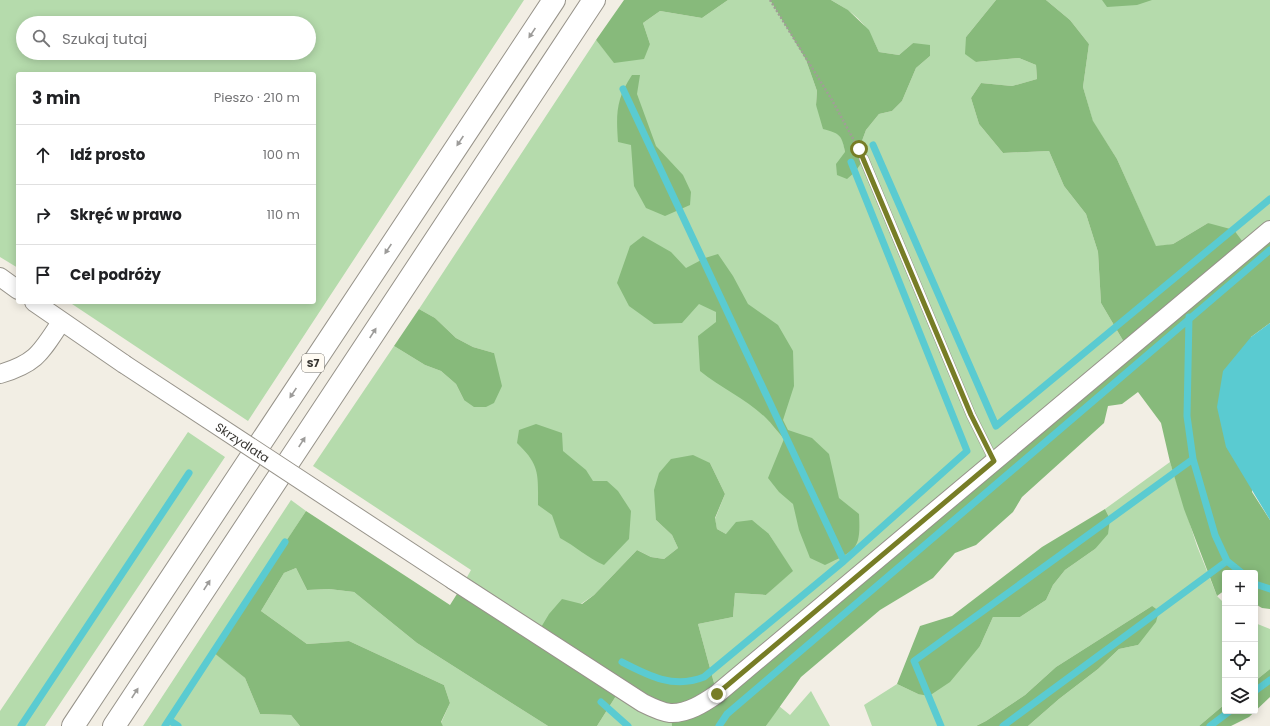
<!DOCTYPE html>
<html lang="pl">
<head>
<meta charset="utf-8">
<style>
	:root { --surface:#fff; --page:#f2f2f2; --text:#202124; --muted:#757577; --line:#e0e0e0 }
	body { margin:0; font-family:Poppins,sans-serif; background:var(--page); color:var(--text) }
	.controls { position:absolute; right:12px; bottom:12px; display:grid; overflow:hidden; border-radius:4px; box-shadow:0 2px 10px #0003 }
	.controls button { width:36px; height:36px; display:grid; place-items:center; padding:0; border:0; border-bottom:1px solid var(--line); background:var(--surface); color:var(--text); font:20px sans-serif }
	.stop { position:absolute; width:12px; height:12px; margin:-9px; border:3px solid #777d26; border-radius:50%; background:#fff }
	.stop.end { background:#777d26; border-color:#fff; box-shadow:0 1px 4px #0008 }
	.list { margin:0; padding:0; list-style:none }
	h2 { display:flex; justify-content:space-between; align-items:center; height:52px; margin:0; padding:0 16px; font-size:17px }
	h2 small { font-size:13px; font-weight:400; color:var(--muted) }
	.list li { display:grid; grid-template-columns:26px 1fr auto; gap:12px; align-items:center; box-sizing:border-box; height:60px; padding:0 16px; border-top:1px solid var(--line) }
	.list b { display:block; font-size:15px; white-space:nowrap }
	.list em { font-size:13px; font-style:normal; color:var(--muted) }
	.icon { flex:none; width:22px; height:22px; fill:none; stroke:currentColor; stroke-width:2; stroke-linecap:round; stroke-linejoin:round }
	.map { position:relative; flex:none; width:1270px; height:726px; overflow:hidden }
	.search { position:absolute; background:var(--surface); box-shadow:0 2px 10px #0003; left:16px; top:16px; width:300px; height:44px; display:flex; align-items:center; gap:10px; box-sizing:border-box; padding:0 14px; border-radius:22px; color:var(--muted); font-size:15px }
	.panel { position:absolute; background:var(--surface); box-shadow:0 2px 10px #0003; left:16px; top:72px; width:300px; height:232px; border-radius:4px }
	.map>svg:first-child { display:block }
</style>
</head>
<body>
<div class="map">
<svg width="1270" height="726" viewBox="0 0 1270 726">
	<rect width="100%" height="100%" fill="#f2eee4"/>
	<path fill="#b5dbac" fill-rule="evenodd" d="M0,0H524L248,421L69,302H314V74H18V268L0,257ZM23,23H309V53H23Z
		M728,0H770L806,60L817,91L816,105L843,141L845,152L859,149L866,130L879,114L892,111L902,101L916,68L930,56L913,43L899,55L879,52C867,24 858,15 831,0H996L966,37L976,62L1019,58L1036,65L1037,79L1012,86L981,83L971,98L979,124L1003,153L1049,151L1064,186L1086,214L1098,252L1101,303L1128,349L717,694L698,624L733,617L735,593L766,595L792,571L769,534H726L717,529L715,519L725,494L710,463L656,520L672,535L678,548L664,559L651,557L637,550L594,595L537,634L462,586L471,570L313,466L394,346L425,365L441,371L456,384L464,400L494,353L473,347L456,338L435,318L419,309L596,40L614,62L650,44L643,23L660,11L702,18Z
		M1046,0H1270V230L1248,249L1208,223L1173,244L1156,247L1117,159L1093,122L1083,87L1089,44L1070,20Z
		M188,432L225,457L45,726H0V711Z
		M1170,462L1197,546L1217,596L1225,604V704L1199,726H1028L1059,699L1098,669L1119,649L1138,645L1152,606L1056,667L1025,695L986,721L976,726H872L864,705L897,684L918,694L980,646L993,617H1020L1046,600L1053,585L1065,570L1095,549L1110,519L1105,509Z
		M291,500L306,511L214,652L245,678L260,714L291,715L300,726H143Z
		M296,568L307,590L329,589L354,592L417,643L548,726H443L441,723L450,703L444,685L349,641L307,644L261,611L284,573Z
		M1255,623L1270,629V669L1255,681Z
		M621,688L670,713L672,726H597Z
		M811,691L830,726H766L779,706L790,715Z"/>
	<path fill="#87ba7b" d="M624,0H728L702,18L660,11L643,23L650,44L644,59L614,63L596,40Z
		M770,0H831L848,10L869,30L879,52L899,55L913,43L930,45V56L916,68L902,101L892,111L879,114L866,130L859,149L864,159L855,172L847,179L837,175L836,164L845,152C842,135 839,133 823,129L816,105L817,91L806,60Z
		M996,0H1046L1070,20L1089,44L1083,87L1093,121L1117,159L1156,246L1173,244L1208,223L1234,230L1248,249L1270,230V323L1251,337L1252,492L1270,520V609L1262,608L1255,604V573H1225V590L1217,596L1184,509L1170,462L1161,423L1138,392L1122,404L1108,406L1104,423L1022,497L1013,512L976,545L955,553L933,578L880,610L801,677L766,726H672L670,713L621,688L597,726H548L417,643L354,592L329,589L307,590L296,568L284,573L261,611L307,644L349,641L444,685L450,703L441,722L443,726H300L291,715L260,714L245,678L213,652L306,511L450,605L462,586L537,634L549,614L562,599L582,604L594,595L637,550L651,557L664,559L678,548L672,535L656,520L654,490L659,473L671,459L693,455L710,463L725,494L715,518L717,529L726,534L736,522L752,520L769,534L793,571L766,595L735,593L733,617L698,624L717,694L1128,349L1101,303L1098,252L1086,214L1064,186L1049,151L1003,153L979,124L971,98L981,83L1012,86L1037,79L1036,65L1019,58L976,62L965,54L966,37Z
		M1102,0H1152L1137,5L1107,7Z
		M632,75H640L637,94L656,146L683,175L691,192L690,205L665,216L646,208L634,186L631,145L618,142C616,114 616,99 632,75Z
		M643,236L671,252L686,268L705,258L718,254L733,276L748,304L778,325L793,351L794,386L783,420L788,430L812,438L829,454L839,498L859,514C861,550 856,550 825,565L810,558L799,530L793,504L779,492L768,478L784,439C778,432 772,424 766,418C746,399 721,388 700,371L698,336L716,322V312L699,304L682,323L654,324L629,306L617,283L630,246Z
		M419,309L435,318L456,338L473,347L494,353L502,386L494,403L486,407H474L464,400L456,384L441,371L425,365L394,346Z
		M536,424L562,433L563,451L586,470L593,481H607L618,491L631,511L629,539L604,565C588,558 575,546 560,538L552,515L538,505C538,474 540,465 517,443L519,430Z
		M1105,509L1110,519L1108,534L1095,549L1065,570L1053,585L1046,600L1020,617H993L980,646L950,682L929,696L918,694L897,684L920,626L952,616L1042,547Z
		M1152,606L1159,611L1156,622L1138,645L1119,649L1098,669L1059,699L1028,726H976L986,721L1025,695L1056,667Z
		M1270,669V697L1249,717L1231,726H1199L1225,704V711H1255V681Z"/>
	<path fill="#5acbd1" d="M1270,323V520L1226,447L1217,407L1223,371L1251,337Z"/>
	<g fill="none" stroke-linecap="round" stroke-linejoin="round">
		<path stroke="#5acbd1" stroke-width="7" d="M623,89L844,561
			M873,145L996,426L1270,199
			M1189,317L1187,416L1193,459L1215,535L1227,561L1242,573
			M1255,584L1270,589
			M622,662C649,676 674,689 704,677L844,561L967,451L851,162
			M1255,691L1270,680
			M601,702L628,726
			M169,720L178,726
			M21,726L189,473
			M165,726L285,542
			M719,726L727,714L1270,250
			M941,726L914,661L1193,459
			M1003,726L1227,561
			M1210,726L1230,711"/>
		<defs>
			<path id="service" d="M864,159L971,415L994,461"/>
			<path id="minor" d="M0,277L18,290
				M34,302L124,364
				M0,374C37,363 41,352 61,322
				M453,580L643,703C651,707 661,712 670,713C687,714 704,703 717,694L1270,230"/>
			<path id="motorway" d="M73,726L554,0
				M114,726L594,0"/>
		</defs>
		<use href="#service" stroke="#97938a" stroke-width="10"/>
		<use href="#minor" stroke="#97938a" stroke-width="20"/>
		<use href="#motorway" stroke="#97938a" stroke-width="24"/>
		<path stroke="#a19e97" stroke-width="2.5" stroke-dasharray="2 2" stroke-linecap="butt" d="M770,0L832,100L857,146"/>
		<use href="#service" stroke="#fff" stroke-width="9"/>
		<use href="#minor" stroke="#fff" stroke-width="18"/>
		<use href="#motorway" stroke="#fff" stroke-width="22"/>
		<defs>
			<g id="minor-bridge">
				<path id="s1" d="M124,364L453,580"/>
			</g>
		</defs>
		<use href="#minor-bridge" stroke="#97938a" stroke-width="20" stroke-linecap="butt"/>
		<use href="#minor-bridge" stroke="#fff" stroke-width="18"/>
	</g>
	<defs><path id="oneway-solid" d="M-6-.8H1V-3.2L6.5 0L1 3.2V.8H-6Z"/></defs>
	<g fill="#9c9b99">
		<use href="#oneway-solid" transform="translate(532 33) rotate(124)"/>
		<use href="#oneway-solid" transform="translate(460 141) rotate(124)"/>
		<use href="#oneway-solid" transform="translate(388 249) rotate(124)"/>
		<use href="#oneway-solid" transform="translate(373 333) rotate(-57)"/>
		<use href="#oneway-solid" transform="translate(293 393) rotate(124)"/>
		<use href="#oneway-solid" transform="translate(302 442) rotate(-57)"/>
		<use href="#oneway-solid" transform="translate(207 585) rotate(-57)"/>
		<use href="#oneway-solid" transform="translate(135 693) rotate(-57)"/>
	</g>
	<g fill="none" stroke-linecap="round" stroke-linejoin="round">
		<path stroke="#777d26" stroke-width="5" d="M717,694L994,461L971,415L859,149"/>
	</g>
	<g text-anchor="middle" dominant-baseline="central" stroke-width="3" stroke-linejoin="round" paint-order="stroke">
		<rect fill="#fffbf3" stroke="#74726d" stroke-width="1" x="302" y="354" width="22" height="18" rx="3"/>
		<g font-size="11" font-weight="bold" fill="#393733">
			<text x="313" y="363">S7</text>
		</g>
		<g font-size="12" fill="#393733" stroke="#fffbf3">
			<text stroke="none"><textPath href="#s1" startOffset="142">Skrzydlata</textPath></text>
		</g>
	</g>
</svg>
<div class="controls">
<button>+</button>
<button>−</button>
<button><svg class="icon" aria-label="locate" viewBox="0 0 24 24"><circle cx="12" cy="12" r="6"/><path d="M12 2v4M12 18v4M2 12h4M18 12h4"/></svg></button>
<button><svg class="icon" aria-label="layers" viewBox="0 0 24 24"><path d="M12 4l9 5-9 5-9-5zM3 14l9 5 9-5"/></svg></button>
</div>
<div class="stop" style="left:859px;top:149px"></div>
<div class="stop end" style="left:717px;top:694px"></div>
<div class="search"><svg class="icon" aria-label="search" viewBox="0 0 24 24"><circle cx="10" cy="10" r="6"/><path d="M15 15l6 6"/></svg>Szukaj tutaj</div>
<section class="panel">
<h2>3 min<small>Pieszo · 210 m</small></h2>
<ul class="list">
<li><svg class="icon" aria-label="ahead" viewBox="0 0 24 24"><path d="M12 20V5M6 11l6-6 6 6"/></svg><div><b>Idź prosto</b></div><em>100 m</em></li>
<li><svg class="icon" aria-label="right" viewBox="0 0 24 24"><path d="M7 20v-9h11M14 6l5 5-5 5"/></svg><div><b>Skręć w prawo</b></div><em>110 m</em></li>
<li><svg class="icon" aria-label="arrive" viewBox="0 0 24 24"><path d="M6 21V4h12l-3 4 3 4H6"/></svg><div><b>Cel podróży</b></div></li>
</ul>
</section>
</div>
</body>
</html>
